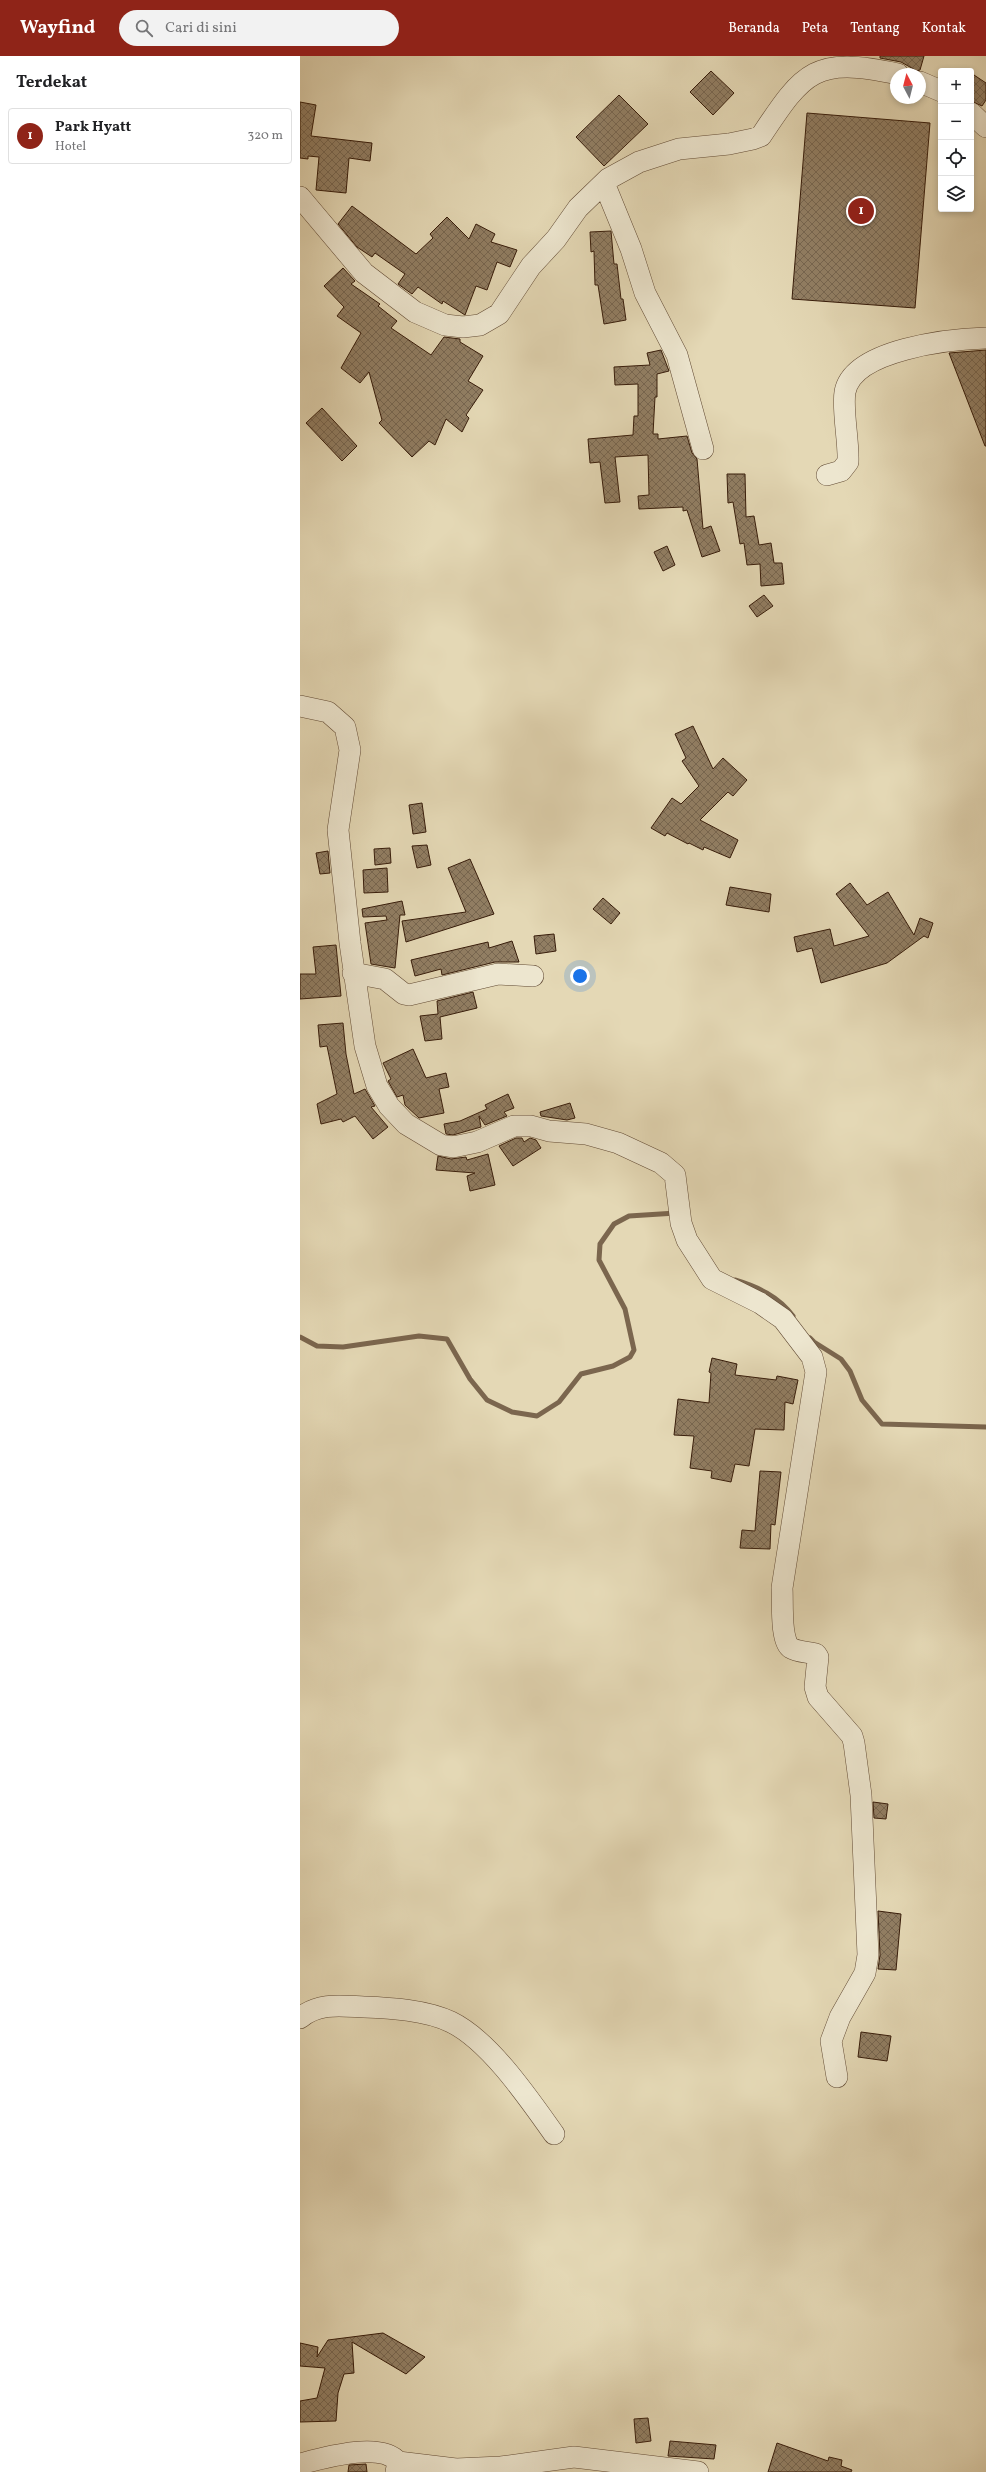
<!DOCTYPE html>
<html lang="id">
<head>
<meta charset="utf-8">
<style>
	:root { --surface:#fff; --page:#f2f2f2; --text:#202124; --muted:#757577; --line:#e0e0e0; --accent:#8f2418 }
	body { margin:0; font-family:Vollkorn,serif; background:var(--page); color:var(--text) }
	.controls { position:absolute; right:12px; top:12px; display:grid; overflow:hidden; border-radius:4px; box-shadow:0 2px 6px #0003 }
	.controls button { width:36px; height:36px; display:grid; place-items:center; padding:0; border:0; border-bottom:1px solid var(--line); background:var(--surface); color:var(--text); font:20px sans-serif }
	.compass { position:absolute; left:590px; top:12px; width:36px; height:36px; border-radius:50%; background:var(--surface); box-shadow:0 2px 6px #0003; rotate:353deg }
	.you { position:absolute; left:280px; top:920px; width:14px; height:14px; margin:-10px; border:3px solid #fff; border-radius:50%; background:#1a73e8; box-shadow:0 0 0 6px #1a73e833 }
	.badge { display:grid; place-items:center; width:26px; height:26px; border-radius:50%; background:var(--accent); color:#fff; font-size:13px; font-weight:700 }
	.pin { position:absolute; translate:-50% -50%; border:2px solid #fff; box-shadow:0 1px 4px #0006 }
	.list { margin:0; padding:0; list-style:none }
	h2 { display:flex; justify-content:space-between; align-items:center; height:52px; margin:0; padding:0 16px; font-size:17px }
	h2 small { font-size:13px; font-weight:400; color:var(--muted) }
	.list li { display:grid; grid-template-columns:26px 1fr auto; gap:12px; align-items:center; box-sizing:border-box; height:56px; margin:0 8px 8px; padding:0 8px; border:1px solid var(--line); border-radius:4px }
	.list b { display:block; font-size:15px; white-space:nowrap }
	.list p { margin:0; font-size:13px; white-space:nowrap; color:var(--muted) }
	.list em { font-size:13px; font-style:normal; color:var(--muted) }
	.icon { flex:none; width:22px; height:22px; fill:none; stroke:currentColor; stroke-width:2; stroke-linecap:round; stroke-linejoin:round }
	.map { position:relative; flex:none; width:686px; height:2416px; overflow:hidden }
	header { display:flex; align-items:center; gap:24px; box-sizing:border-box; height:56px; padding:0 20px; background:var(--accent); color:#fff }
	header strong { font-size:19px }
	nav { display:flex; gap:22px; margin-inline-start:auto; font-size:14px }
	.search { width:280px; height:36px; background:var(--page); display:flex; align-items:center; gap:10px; box-sizing:border-box; padding:0 14px; border-radius:22px; color:var(--muted); font-size:15px }
	main { display:flex }
	aside { flex:1; background:var(--surface) }
	.map>svg:first-child { display:block }
</style>
</head>
<body>
<header>
<strong>Wayfind</strong>
<div class="search"><svg class="icon" aria-label="search" viewBox="0 0 24 24"><circle cx="10" cy="10" r="6"/><path d="M15 15l6 6"/></svg>Cari di sini</div>
<nav><a>Beranda</a><a>Peta</a><a>Tentang</a><a>Kontak</a></nav>
</header>
<main>
<aside>
<h2>Terdekat<small></small></h2>
<ul class="list">
<li><span class="badge">1</span><div><b>Park Hyatt</b><p>Hotel</p></div><em>320 m</em></li>
</ul>
</aside>
<div class="map">
<svg width="686" height="2416" viewBox="0 0 686 2416">
	<defs>
		<pattern id="building-cross-hatch" width="8" height="8" patternUnits="userSpaceOnUse"><rect width="8" height="8" fill="#917e63"/><path d="M0 0l8 8M0 8l8-8" fill="none" stroke="#776650"/></pattern>
	</defs>
	<rect width="100%" height="100%" fill="#e4d8b5"/>
	<filter id="stains"><feTurbulence type="fractalNoise" baseFrequency=".005" numOctaves="4"/><feColorMatrix values="0 0 0 0 .2 0 0 0 0 .09 0 0 0 0 .02 0 0 0 .5 -.17"/></filter>
	<radialGradient id="worn" r=".72"><stop offset=".6" stop-color="#630" stop-opacity="0"/><stop offset="1" stop-color="#630" stop-opacity=".3"/></radialGradient>
	<g fill="none" stroke-linecap="round" stroke-linejoin="round">
		<path stroke="#7b664e" stroke-width="5" d="M435,1224C458,1231 478,1240 493,1260
			M0,1281L17,1290L43,1291L119,1280L147,1283L170,1323L187,1344L212,1356L237,1360L259,1346L281,1318L313,1310L330,1301L334,1294L325,1253L299,1204L300,1188L314,1168L329,1160L376,1157
			M510,1282L514,1286L541,1303L550,1315L562,1344L582,1368L686,1371"/>
	</g>
	<path fill="url(#building-cross-hatch)" stroke="#371c0a" d="M580,0H624L620,14L617,15L601,6L580,2Z
		M411,15L434,37L413,59L390,36Z
		M671,17L686,27V44L682,50L671,45Z
		M319,39L348,68L304,110L276,81Z
		M0,46L16,49L11,80L72,87L70,105L49,102L46,137L16,134L19,101L8,100V103L0,102Z
		M507,57L630,67L615,252L492,243Z
		M52,150L116,198L133,182L130,178L147,161L169,183L176,168L195,178L191,186L217,194L210,211L197,206L187,234L176,230L165,259L143,245L142,248L118,231L112,238L98,228L105,218L75,197L72,201L57,191L38,168Z
		M311,175L314,208H317L321,243H323L326,264L304,268L298,229H295L294,195L291,196L290,176Z
		M43,212L55,225L51,228L80,248L78,250L97,265L91,272L131,299L144,281L160,283V286L183,300L168,325L183,334L166,359L169,362L162,376L146,363L135,389L129,385L112,401L79,367L82,364L69,316L60,327L41,312L61,277L37,260L44,251L24,230Z
		M361,294L369,315L357,318V341H355L353,378H358V383L387,380L392,397L397,403L403,473L411,470L420,495L402,501L387,454L383,455V451L339,453L338,440L349,439L348,399L315,401L320,446L305,447L300,406L290,407L288,383L333,379L334,360H338V328L315,329L314,311L350,309L347,297Z
		M686,294V390H685L649,297Z
		M22,352L57,390L42,405L6,367Z
		M427,418H445L446,461L454,460L459,489L471,487L474,507H482L484,528L461,530L460,508L447,509L444,487L440,488L433,446L428,447Z
		M367,490L375,509L363,515L354,496Z
		M464,539L473,550L457,561L449,550Z
		M393,670L413,713L423,702L447,724L433,740L428,736L400,764L438,784L430,802L404,791L403,794L389,787L388,788L367,777L365,780L351,772L372,742L381,748L399,730L382,705L386,702L375,678Z
		M122,747L126,776L113,778L109,749Z
		M127,789L131,809L117,812L112,790Z
		M90,792L91,807L75,809L74,793Z
		M28,795L30,817L20,818L16,797Z
		M170,803L194,858L106,886L102,865L166,856L148,812Z
		M87,812L88,836L64,837L63,814Z
		M550,827L567,849L588,836L614,879L620,862L633,867L628,882L624,880L587,907L521,927L512,892L497,896L494,881L530,873L534,890L569,880L536,838Z
		M430,831L471,838L469,856L426,849Z
		M303,842L320,857L311,868L293,853Z
		M102,845L105,859H100L95,912L71,908L65,867L87,864L86,860L63,861L62,853Z
		M254,878L256,895L236,898L234,880Z
		M212,885L219,906H195L142,919L141,913L115,920L111,904L188,886L189,892Z
		M36,889L41,940L0,943V918H16L13,891Z
		M173,936L177,952L140,961L142,983L125,985L120,960L138,958L137,945Z
		M43,967L46,998L54,1038L65,1033L75,1050L71,1051L88,1071L73,1083L55,1060L43,1066L41,1063L21,1068L17,1048L37,1038L27,990L20,991L18,969Z
		M113,993L126,1022L146,1017L149,1031L139,1033L144,1057L119,1062L105,1049L103,1039L97,1041L88,1025L91,1023L83,1007Z
		M208,1038L214,1052L204,1056L207,1060L185,1069L179,1060L181,1071L153,1079L146,1078L144,1068L160,1065L187,1053L185,1049Z
		M270,1047L275,1062L267,1064L241,1060L240,1056Z
		M216,1082H222L224,1086L230,1082L236,1084L241,1092L213,1110L199,1090Z
		M188,1098L195,1129L170,1135L167,1120L175,1117L136,1114L138,1100L151,1103L166,1101L167,1104Z
		M412,1302L437,1308L435,1319L476,1324L477,1320L498,1324L493,1348L485,1346L484,1374L455,1373L449,1410L435,1408L431,1426L411,1422L412,1415L390,1412L394,1380L374,1379L378,1343L409,1347L411,1317L409,1316Z
		M460,1415L481,1416L475,1469L471,1468L470,1493L440,1492L442,1474L455,1475Z
		M573,1746L588,1748L586,1763L574,1762Z
		M578,1855L601,1858L596,1914L578,1913L580,1899Z
		M561,1976L591,1980L587,2005L558,2001Z
		M83,2277L125,2301L106,2318L52,2286L54,2317L44,2318L38,2337L36,2365L0,2366V2345L17,2342L25,2312L0,2310V2287L18,2291L17,2301L28,2284Z
		M348,2362L351,2385L336,2387L334,2363Z
		M370,2385L416,2389L414,2403L368,2400Z
		M477,2387L528,2405L529,2401L542,2404L541,2410L552,2414L551,2416H468Z
		M66,2408L67,2416H48L49,2409Z"/>
	<g fill="none" stroke-linecap="round" stroke-linejoin="round">
		<defs>
			<path id="street" d="M620,26L641,35
				M671,57L686,71
				M304,127L331,193L345,237L377,299L403,393
				M0,141L64,217L115,256L145,269L163,271L180,269L199,258L231,210L256,183L278,152L308,123L339,106L379,93L429,88L453,83L461,80C504,15 515,0 598,18
				M527,419L541,415L548,406C549,386 542,353 545,336C553,293 651,283 686,282
				M0,650L28,656L45,671L50,694L38,774L50,887L65,990L77,1030L89,1050L106,1068L141,1089L153,1091L177,1086L214,1070H231L249,1075L286,1078L318,1087L361,1107L375,1119L381,1167L387,1184L412,1223L460,1247L483,1263L512,1301L516,1316L482,1532C483,1544 480,1586 491,1592C497,1596 509,1596 516,1598L518,1601L515,1631L518,1641L552,1680L554,1687L561,1739L568,1899L565,1917L540,1961L531,1985L537,2021
				M53,917L85,923L104,938L109,939L198,918L233,920
				M0,1962C19,1946 42,1950 64,1951C91,1952 126,1954 151,1966C190,1985 229,2043 254,2078
				M98,2406L156,2413L201,2411L274,2401L398,2416
				M0,2408C23,2402 81,2385 98,2406L96,2416"/>
		</defs>
		<use href="#street" stroke="#624b35" stroke-width="22"/>
		<use href="#street" stroke="#ede6cf" stroke-width="21"/>
	</g>
	<rect width="100%" height="100%" filter="url(#stains)"/>
	<rect width="100%" height="100%" fill="url(#worn)"/>
</svg>
<div class="controls">
<button>+</button>
<button>−</button>
<button><svg class="icon" aria-label="locate" viewBox="0 0 24 24"><circle cx="12" cy="12" r="6"/><path d="M12 2v4M12 18v4M2 12h4M18 12h4"/></svg></button>
<button><svg class="icon" aria-label="layers" viewBox="0 0 24 24"><path d="M12 4l9 5-9 5-9-5zM3 14l9 5 9-5"/></svg></button>
</div>
<svg class="compass" viewBox="-18 -18 36 36"><path d="M0-13l5 13h-10z" fill="#e53935"/><path d="M0 13l5-13h-10z" fill="#757577"/></svg>
<div class="you"></div>
<div class="pin badge" style="left:561px;top:155px">1</div>
</div>
</main>
</body>
</html>
